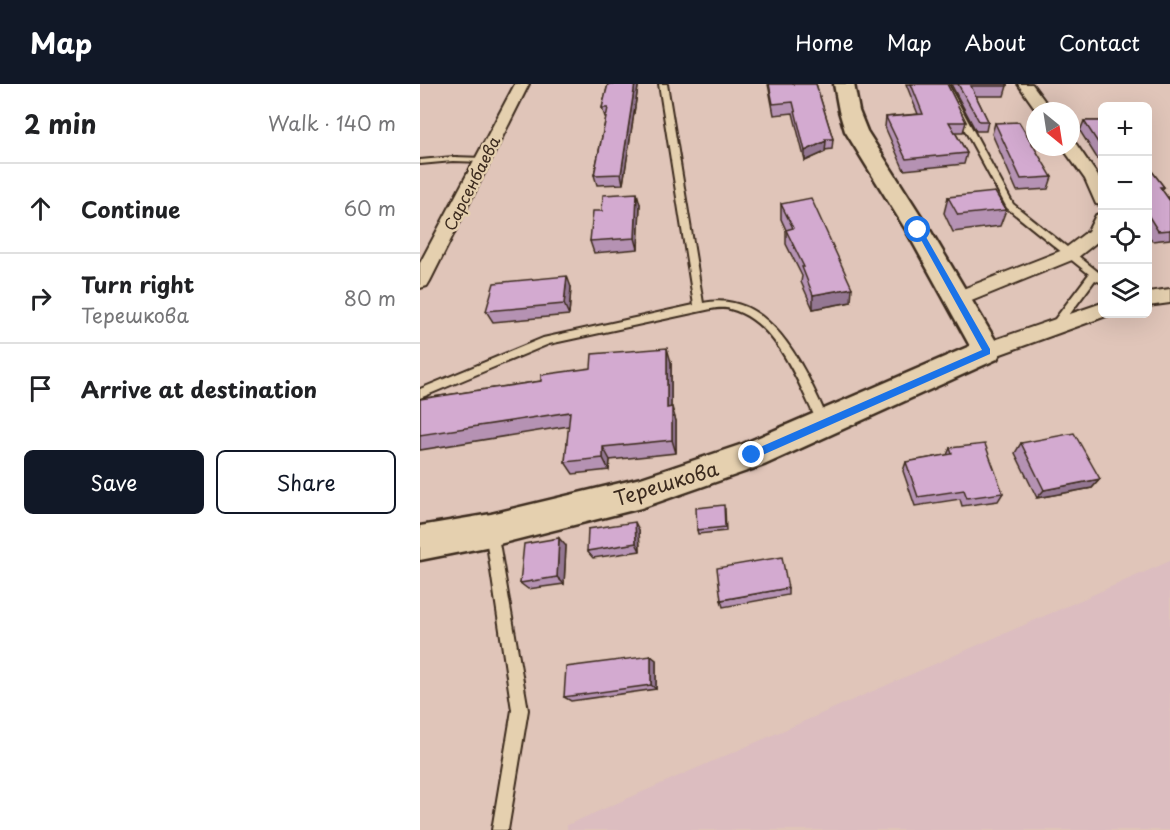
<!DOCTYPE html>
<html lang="en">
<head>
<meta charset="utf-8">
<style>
	:root { --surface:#fff; --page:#f2f2f2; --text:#202124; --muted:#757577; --line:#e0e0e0; --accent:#111827 }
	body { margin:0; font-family:"Playpen Sans",sans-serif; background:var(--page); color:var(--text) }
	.controls { position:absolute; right:18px; top:18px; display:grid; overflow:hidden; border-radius:9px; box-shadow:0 6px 24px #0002 }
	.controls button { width:54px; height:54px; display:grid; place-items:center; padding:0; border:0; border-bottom:2px solid var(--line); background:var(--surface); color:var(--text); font:30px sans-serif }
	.compass { position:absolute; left:606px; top:18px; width:54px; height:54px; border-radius:50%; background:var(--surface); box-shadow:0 6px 24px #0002; rotate:150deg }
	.stop { position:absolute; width:18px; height:18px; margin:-14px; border:4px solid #1a73e8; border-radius:50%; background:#fff }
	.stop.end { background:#1a73e8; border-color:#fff; box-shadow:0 2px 6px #0008 }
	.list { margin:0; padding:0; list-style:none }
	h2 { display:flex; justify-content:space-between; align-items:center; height:78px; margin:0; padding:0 24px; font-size:26px }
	h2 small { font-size:20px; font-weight:400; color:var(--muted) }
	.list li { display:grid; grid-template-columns:39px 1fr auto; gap:18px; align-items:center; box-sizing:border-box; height:90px; padding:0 24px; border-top:2px solid var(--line) }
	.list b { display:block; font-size:22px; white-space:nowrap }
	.list p { margin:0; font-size:20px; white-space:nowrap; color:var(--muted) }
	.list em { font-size:20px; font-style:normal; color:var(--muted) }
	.actions { display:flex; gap:12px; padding:18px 24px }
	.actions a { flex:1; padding:14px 0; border:2px solid var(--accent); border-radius:9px; text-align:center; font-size:21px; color:var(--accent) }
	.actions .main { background:var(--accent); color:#fff }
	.icon { flex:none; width:33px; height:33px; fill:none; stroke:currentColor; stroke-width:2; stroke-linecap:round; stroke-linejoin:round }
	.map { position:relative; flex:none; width:750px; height:746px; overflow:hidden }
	header { display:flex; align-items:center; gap:36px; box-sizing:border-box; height:84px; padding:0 30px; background:var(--accent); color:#fff }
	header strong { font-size:28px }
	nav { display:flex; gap:33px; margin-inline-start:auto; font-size:21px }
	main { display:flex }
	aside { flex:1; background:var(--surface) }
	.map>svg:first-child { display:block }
</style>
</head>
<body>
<header>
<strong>Map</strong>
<nav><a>Home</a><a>Map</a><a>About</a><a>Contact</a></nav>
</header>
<main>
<aside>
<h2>2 min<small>Walk · 140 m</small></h2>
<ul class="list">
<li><svg class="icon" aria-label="ahead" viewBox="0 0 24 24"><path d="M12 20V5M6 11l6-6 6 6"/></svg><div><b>Continue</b></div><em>60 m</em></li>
<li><svg class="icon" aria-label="right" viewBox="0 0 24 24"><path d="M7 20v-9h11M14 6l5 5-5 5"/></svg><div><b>Turn right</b><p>Терешкова</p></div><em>80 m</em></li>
<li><svg class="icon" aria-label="arrive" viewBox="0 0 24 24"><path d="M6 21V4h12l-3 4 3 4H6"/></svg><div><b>Arrive at destination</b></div></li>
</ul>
<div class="actions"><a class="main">Save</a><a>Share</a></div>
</aside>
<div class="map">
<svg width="750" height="746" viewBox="0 0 750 746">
	<rect width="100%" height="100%" fill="#e0c5b9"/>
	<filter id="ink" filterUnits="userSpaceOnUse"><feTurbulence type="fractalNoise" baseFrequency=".0167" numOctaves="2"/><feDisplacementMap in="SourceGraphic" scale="12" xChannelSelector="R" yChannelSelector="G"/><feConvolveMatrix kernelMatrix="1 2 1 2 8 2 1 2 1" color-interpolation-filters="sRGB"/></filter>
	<g filter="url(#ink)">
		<path fill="#dcbdc0" d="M750,477V746H147V741Z"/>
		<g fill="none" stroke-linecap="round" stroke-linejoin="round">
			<defs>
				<path id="lane" d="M239,0H247L283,219C352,204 386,288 409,338L407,341H399C379,302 358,237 310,225C304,223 297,224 291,225L129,260L0,314V305L123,254L274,221Z
					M520,0H528L593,120L682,191V199L675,196L638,246H630L629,243L669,190L587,124Z
					M33,73L64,74L68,76L64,78L33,77L0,80V76Z
					M71,441L76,443L77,447L108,626L88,746H72L92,626L65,447L66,443Z"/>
				<path id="street" d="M95,0H109L10,197L7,202L0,204V179Z
					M598,0H612L632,27H617Z
					M651,58L656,60L682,98V121L676,120L665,95L642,63H651Z
					M682,129V154L657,174L544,220L537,222L530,220L527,215L530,210L643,166L668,147L676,131Z
					M750,205V219L728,222V208Z
					M682,219V230H690L689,231L567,275L560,273L556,267L560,261Z"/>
				<path id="secondary" d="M414,0H434L439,27L447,47L510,146L577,259L582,267L577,275L344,381L221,424L71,462L0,476V442L71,430L221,394L323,360L550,262L486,146L425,47L419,27Z"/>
			</defs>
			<use href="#lane" stroke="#3b2a1e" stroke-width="4"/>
			<use href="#street" stroke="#3b2a1e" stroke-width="4"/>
			<use href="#secondary" stroke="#3b2a1e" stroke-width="5"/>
			<use href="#lane" fill="#e5d0af" fill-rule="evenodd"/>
			<use href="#street" fill="#e5d0af" fill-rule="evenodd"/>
			<use href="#secondary" fill="#e5d0af" fill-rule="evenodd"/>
		</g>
		<path fill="#b592b3" stroke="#3b2a1e" stroke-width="1.5" d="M188,0H218V3L203,100L177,101L174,91L186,33H185L182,24Z
			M348,0H396L413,55L412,65L405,66V68L385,77L373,29L354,31Z
			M486,0H527L546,38L543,48H535L547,69L544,80L484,86L465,43L466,33L498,30Z
			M531,0H587V2L584,12H556L568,37L566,47H556Z
			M664,37H682V82L660,47Z
			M575,39L632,93L628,105L597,107L572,50Z
			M728,82L744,103L742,106L750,117V155L732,157L728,150Z
			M528,113L586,126L580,142L533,148L524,129Z
			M220,120L218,165L174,169L170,157L182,127Z
			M361,120L431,218L393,225L381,198L382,192L366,160V146L361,135Z
			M151,203L149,231L73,238L66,227Z
			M251,278V323L256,337V369L190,376L189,386L153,390L145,378L149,342L0,366V315Z
			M601,359L680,395L672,404L617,414L595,369Z
			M530,364L583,409L578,417L542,422L540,415L495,422L483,387L486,378L527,371Z
			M305,425L306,447L278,450L277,446Z
			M219,446L220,467L173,474L167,467Z
			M146,462L144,500L108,505L100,499Z
			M368,504V511L303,523L301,516Z
			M231,572L236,576V605L151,617L144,613Z"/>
		<path fill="#947792" stroke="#3b2a1e" stroke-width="1.5" d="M215,0H218V3L203,100L201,90Z
			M406,57L405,68L385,77V67Z
			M217,109L220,120L218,165L215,154Z
			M147,192L151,203L149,231L144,220Z
			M432,204L431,218L393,225V211Z
			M247,264L251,278V337L247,324Z
			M252,323L256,337V369L252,356Z
			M183,363L190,376L189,386L183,374Z
			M680,395L672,404L617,414L624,406Z
			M215,438L219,446L220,467L216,459Z
			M139,454L146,462L144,500L137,493Z
			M231,572L236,576V605L231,601Z"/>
		<path fill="#d3aad0" stroke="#3b2a1e" stroke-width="1.5" d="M188,0H215L201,90L174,91L188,24H182Z
			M349,0H396L413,55H405L406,57L385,67L373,18L353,20Z
			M491,0H527L546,38H529L547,69L486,75L466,33L503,30Z
			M538,0H587V2H551L568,37H559Z
			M664,37H682V65Z
			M599,38L632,93L601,95L575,39Z
			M728,82L744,103H740L750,117V146L738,147L728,131Z
			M575,108L586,126L538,131L528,113Z
			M217,109L215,154L170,157L173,127H182L183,111Z
			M391,114L432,204L393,211L382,183H384L366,146L373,144L361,120Z
			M147,192L144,220L66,227L74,199Z
			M247,264V324L252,323V356L183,363V374L145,378L150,328L0,351V315L121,297V291L171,284L172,270Z
			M654,349L680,395L624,406L601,359Z
			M565,360L583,409L547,414L544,406L498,413L486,378L532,370L530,364Z
			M304,421L305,443L277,446L276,424Z
			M215,438L216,459L167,467L168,445Z
			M139,454L137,493L100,499L104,460Z
			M362,473L368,504L301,516L297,484Z
			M231,572V601L144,613L146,583Z"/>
	</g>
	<path fill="#1a73e8" d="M495,145L502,146L570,265V270L336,374H329V368L562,266Z"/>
	<g text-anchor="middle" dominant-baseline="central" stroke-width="5" stroke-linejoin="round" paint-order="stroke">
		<g font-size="16" fill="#3b2a1e" stroke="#e5d0af">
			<text transform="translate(51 99) rotate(-63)">Сарсенбаева</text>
		</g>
		<g font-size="20" fill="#3b2a1e" stroke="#e5d0af">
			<text transform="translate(246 399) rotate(-17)">Терешкова</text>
		</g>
	</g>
</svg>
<div class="controls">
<button>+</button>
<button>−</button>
<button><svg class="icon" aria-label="locate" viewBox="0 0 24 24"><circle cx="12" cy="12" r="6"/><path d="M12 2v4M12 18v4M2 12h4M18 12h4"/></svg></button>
<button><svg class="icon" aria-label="layers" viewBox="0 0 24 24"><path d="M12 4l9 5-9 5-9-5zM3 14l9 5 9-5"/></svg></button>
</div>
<svg class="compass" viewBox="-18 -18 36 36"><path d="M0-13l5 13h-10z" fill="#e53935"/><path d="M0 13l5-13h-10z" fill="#757577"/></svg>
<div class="stop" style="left:498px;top:146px"></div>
<div class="stop end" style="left:332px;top:371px"></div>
</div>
</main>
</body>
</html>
